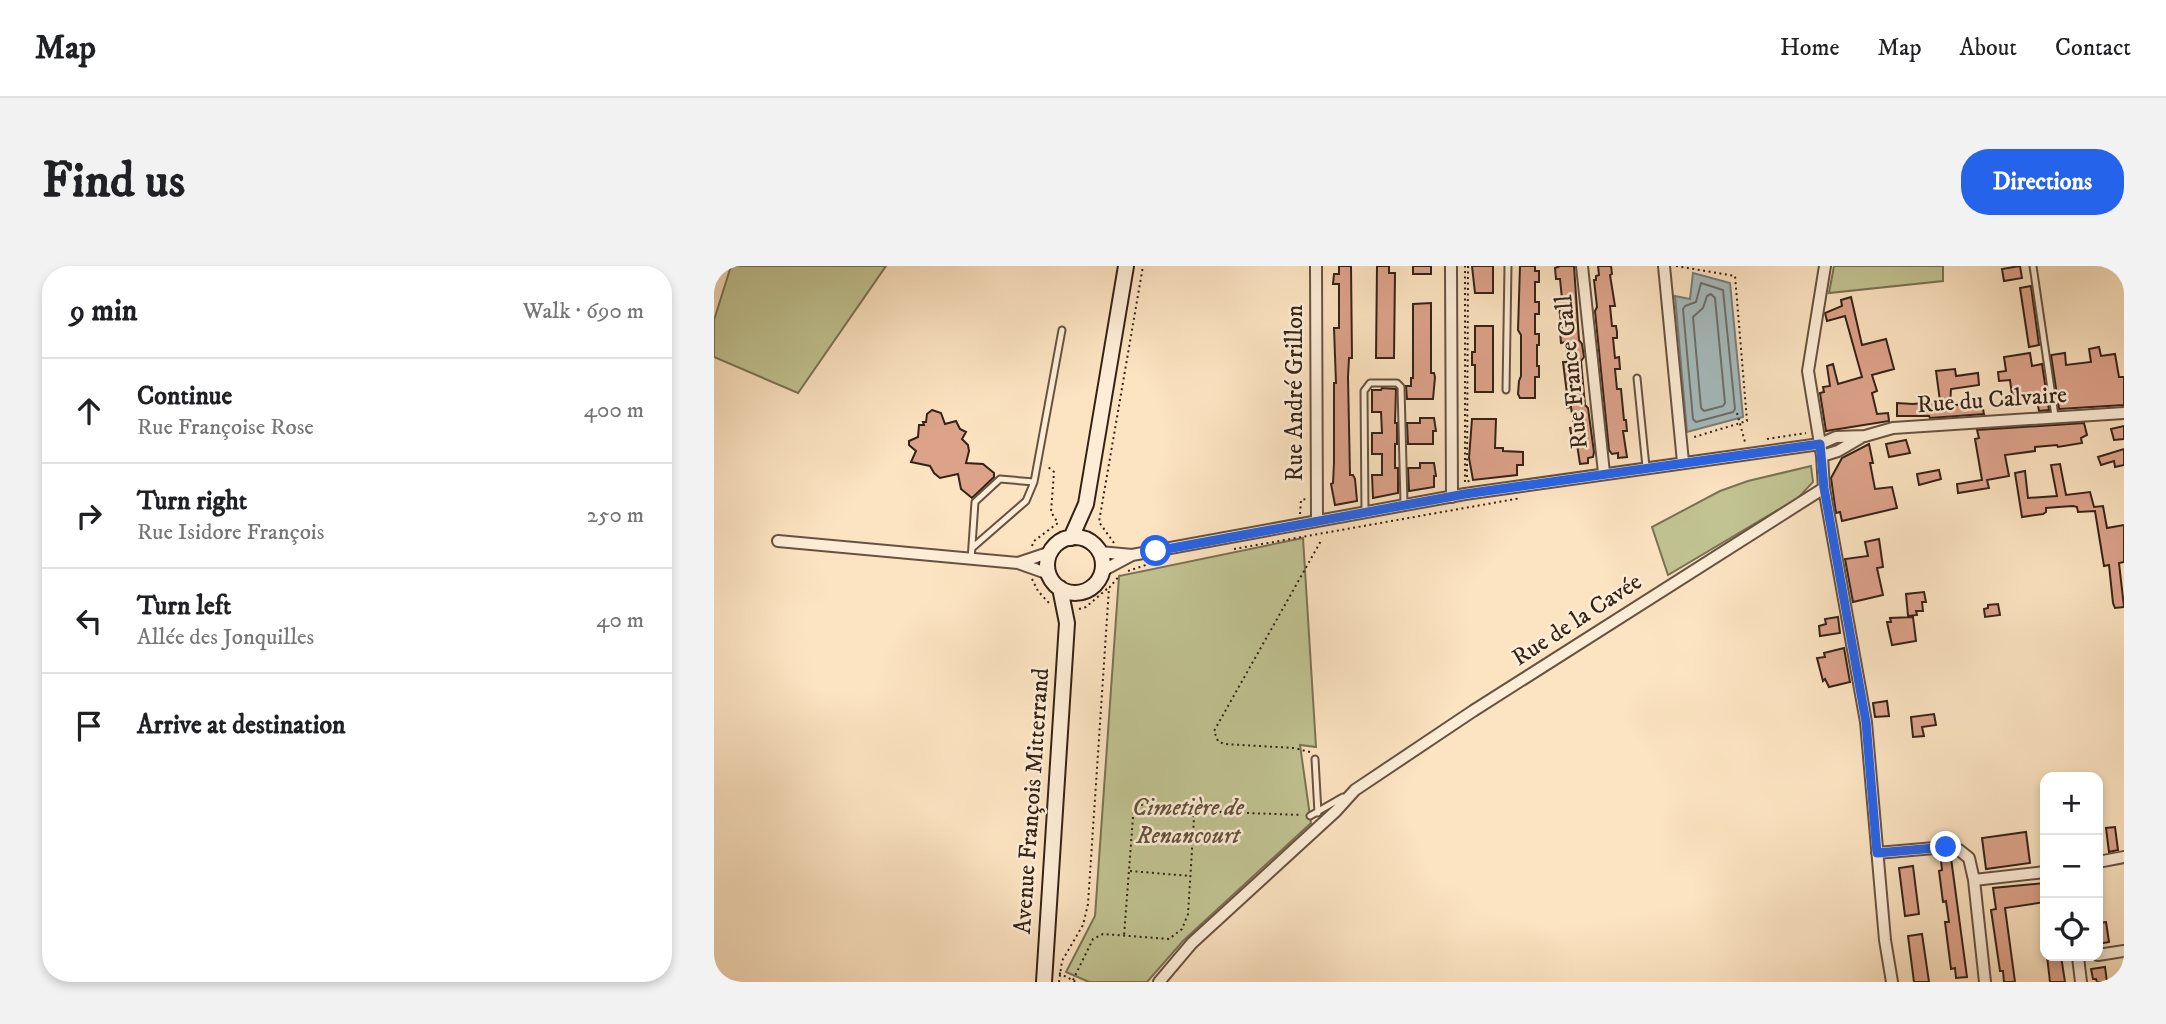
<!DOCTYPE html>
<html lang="en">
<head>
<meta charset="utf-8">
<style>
	:root { --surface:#fff; --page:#f2f2f2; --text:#202124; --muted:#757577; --line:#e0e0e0; --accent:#2563eb }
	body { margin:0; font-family:"IM FELL DW Pica",serif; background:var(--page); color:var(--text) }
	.controls { position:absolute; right:21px; bottom:21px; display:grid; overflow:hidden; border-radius:14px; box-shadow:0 4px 10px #0003 }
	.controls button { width:63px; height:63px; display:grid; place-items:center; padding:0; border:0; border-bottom:2px solid var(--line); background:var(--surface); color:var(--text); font:35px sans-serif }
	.stop { position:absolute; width:21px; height:21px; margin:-16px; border:5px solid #2563eb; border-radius:50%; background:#fff }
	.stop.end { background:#2563eb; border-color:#fff; box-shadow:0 2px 7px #0008 }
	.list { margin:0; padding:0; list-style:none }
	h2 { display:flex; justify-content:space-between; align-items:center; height:91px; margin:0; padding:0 28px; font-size:30px }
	h2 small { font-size:23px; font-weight:400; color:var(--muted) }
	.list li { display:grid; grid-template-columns:46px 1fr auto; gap:21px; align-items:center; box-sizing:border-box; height:105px; padding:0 28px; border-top:2px solid var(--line) }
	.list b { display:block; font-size:26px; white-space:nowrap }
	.list p { margin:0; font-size:23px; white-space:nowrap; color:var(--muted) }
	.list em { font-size:23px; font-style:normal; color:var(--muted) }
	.icon { flex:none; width:38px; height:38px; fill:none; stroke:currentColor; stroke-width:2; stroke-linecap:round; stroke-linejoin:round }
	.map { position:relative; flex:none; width:1410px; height:716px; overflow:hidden; border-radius:28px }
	header { display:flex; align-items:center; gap:42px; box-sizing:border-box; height:98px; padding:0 35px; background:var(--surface); border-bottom:2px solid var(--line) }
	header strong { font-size:33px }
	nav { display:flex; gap:38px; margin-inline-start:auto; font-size:24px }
	.intro { display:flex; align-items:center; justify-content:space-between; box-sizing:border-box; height:168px; padding:0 42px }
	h1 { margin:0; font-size:49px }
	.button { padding:18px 32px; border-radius:28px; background:var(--accent); color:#fff; font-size:24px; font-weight:700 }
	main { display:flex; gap:42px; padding:0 42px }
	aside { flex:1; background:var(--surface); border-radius:28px; box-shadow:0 4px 10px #0003 }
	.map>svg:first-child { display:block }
</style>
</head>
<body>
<header>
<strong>Map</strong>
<nav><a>Home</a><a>Map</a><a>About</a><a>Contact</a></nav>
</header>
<div class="intro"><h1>Find us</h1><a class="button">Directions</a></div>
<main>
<aside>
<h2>9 min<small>Walk · 690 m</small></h2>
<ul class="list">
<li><svg class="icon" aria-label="ahead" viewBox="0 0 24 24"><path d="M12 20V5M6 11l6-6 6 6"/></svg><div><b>Continue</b><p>Rue Françoise Rose</p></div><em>400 m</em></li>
<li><svg class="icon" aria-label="right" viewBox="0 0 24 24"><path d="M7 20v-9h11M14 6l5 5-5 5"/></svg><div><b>Turn right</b><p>Rue Isidore François</p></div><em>250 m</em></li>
<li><svg class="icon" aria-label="left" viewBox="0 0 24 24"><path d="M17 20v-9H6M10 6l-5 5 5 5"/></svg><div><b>Turn left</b><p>Allée des Jonquilles</p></div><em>40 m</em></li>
<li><svg class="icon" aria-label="arrive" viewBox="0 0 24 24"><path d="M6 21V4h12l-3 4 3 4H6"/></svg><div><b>Arrive at destination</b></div></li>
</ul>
</aside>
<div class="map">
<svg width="1410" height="716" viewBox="0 0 1410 716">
	<rect width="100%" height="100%" fill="#fce3c1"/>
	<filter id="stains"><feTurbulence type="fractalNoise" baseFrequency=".00286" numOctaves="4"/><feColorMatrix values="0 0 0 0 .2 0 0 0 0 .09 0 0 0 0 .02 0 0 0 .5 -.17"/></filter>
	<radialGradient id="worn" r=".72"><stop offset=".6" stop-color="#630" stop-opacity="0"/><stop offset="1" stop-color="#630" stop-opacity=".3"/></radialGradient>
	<path fill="#c1c392" stroke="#7b7254" stroke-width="2" d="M17,0H172L84,127L0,91V54Z
		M1120,0H1229V15L1115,27Z
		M1097,200L1099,216L1084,232L954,309L938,261L1006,225L1034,215Z
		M589,272L602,481L586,479L597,557L469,675L433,716H375L352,706L381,650L405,310Z"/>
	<path fill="#a5bbbe" stroke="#787e7b" stroke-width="2" d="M979,7L1016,17L1029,151L973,166L961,30L976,33Z"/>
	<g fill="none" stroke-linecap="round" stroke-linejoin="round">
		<path stroke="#6d6e6a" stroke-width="2" d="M987,17L1009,24L1021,143L1019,146L982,156L979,153L969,43L971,40L982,36Z
			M997,28L1001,32L1011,137L1009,140L990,145L987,142L979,51L989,42L993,30Z"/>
	</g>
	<path fill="#dda28a" stroke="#352216" stroke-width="2" d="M625,0H637L638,92H635L634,111L636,209H639L641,213L643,235L621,239L617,218L619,217L620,197V117H622L620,62H625V18H619L620,8H625Z
		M663,0H675V7H681L680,92H662Z
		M699,0H717V8H699Z
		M758,0H779V27H761Z
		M806,0H821V5H825V16H821V36H825V48H821V68H825V79H823V100H825V111H821V132H806L804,128L805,115L807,110V69L804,64Z
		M846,0H860L865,74L868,78L870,91L867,95L871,139L874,142L880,186L879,191L874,192V197L866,198L862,172L858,173L856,162L860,161L857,141L853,142L851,128H853L849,96H853L852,76L847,77L846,65H848L844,33H848L846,13H842L841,2Z
		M884,0H897L898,8L896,9L901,40H896L898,60H902L903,66V72H899L901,92L905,91L906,103H901L903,123H907L910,154H912L913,165H909L913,191L904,192V187L898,188L895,184L881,45L883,41L880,14H882V10L885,9Z
		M1306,0L1308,12L1290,15L1288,3Z
		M1317,20L1325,79L1315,81L1306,22Z
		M1137,31L1148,79L1172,73L1180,103L1158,109L1163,125L1158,127L1163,148L1174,147L1175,155L1112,165L1106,127L1110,126L1109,121L1116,120L1113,100L1119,98L1124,118L1148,111L1131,50L1113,55L1111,47L1128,40L1127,34Z
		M717,37V107H720L721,111L719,133H693L692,120H697V112H699V38Z
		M761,60H779V126H761V99H758V86H761Z
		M1385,81L1387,90L1401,88L1405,111H1410V139L1345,143L1337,89L1351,87L1352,99L1377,96L1375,83Z
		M1316,87L1318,100L1328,98L1335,144L1325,145L1322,129L1313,131V127L1298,129L1296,114L1285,115L1284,106L1292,105L1290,91Z
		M1241,103L1242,110L1264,107L1265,119L1237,123L1236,139L1268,138L1270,148L1216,152L1215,150H1183V137L1199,138L1226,135L1222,105Z
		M668,122L682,123L681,157H683V178H681V202H684V227L659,232L658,209H668V188H658V167H668L667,146H658V124H667Z
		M218,144L227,147L231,158L242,155L246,163L252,166L248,173L254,179L255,185L252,197L269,198L280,207V211L258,232L247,223L244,208L226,212L220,207L216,200L197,196L202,185L195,179V175L204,171L205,159H210L209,156H212L213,148Z
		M706,152H720L722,165H719V178H694L693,157H706Z
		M758,153H782L781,182H789V185L809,186V199H803V209L759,214L755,192Z
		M1370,157L1373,169L1367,172L1368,177L1344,181L1343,179L1321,181V185L1291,189L1295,210L1273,214L1275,222L1244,227L1243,218L1268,214L1261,173L1265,172L1263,164Z
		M1410,160V173L1400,174L1397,163Z
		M1192,174L1196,187L1175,191L1172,178Z
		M1155,178L1159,197H1156L1161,223L1178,221L1183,242L1128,255L1126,246L1122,247L1117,212L1128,192Z
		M1410,183V199L1401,201L1400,195L1387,199L1384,191Z
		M706,197H720L722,210H720V221L695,225L694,202H706Z
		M1346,198L1352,229L1376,226L1380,241L1389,240L1393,262L1410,259V296L1405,297L1410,341L1401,342L1399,337L1395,299L1390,300L1381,245L1364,246L1363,241L1359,240L1344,241L1332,242V246L1329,248L1308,251L1301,207L1311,205L1314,232L1343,230L1337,199Z
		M1225,204L1227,213L1205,219L1203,208Z
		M1165,273L1169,301L1163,302L1169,329L1139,336L1131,293L1154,290L1151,276Z
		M1210,326L1212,336H1208L1209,345H1202L1203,349L1194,350L1192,328Z
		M1284,338L1286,349L1271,351L1270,343L1274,342V339Z
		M1124,351L1126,367L1106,370L1105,360L1112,358L1111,353Z
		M1199,351L1202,375L1178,379L1173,356H1177L1176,352Z
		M1130,382L1136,416L1115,421L1111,413L1109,415L1103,392L1111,391L1110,387Z
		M1173,435L1175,450L1161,451L1159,437Z
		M1220,448L1222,459L1208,461L1210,470L1199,471L1197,451Z
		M1401,561L1404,584L1395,586L1392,562Z
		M1312,566L1316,597L1272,603L1268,572Z
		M1237,592L1253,711L1242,712L1241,702L1237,703L1231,656H1235L1232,635L1229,636L1225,605L1228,604L1227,594Z
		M1199,600L1205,648L1191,650L1185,602Z
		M1331,617V636L1291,642L1301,716H1290L1289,705H1286L1277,644L1282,643L1279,622Z
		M1392,656L1395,676L1384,678V657Z
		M1208,668L1215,716H1200L1194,670Z
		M1333,690H1347L1351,716H1336Z
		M1391,701L1393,716H1383L1382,713H1379L1377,703Z"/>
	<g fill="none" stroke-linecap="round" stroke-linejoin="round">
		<defs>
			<path id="lane" d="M1319,0L1341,150
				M923,112L932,201
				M792,124L794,0
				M651,246L650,125L656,117H683L687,121L690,238
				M258,282L312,235L320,216L348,64
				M257,294L261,236L286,213L320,216
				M601,493L604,547
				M596,550L629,531"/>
			<path id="street" d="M602,0L603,254
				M737,0L738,231
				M868,0L890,207
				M950,0L969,196
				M1111,0L1094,105L1108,190L1110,222L1152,456L1171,674L1178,716
				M1108,190L1124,185L1148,171
				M64,275L304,297L335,308
				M386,286L418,289L751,228L1106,178L1122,171L1151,170L1179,162L1410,147
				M304,297L337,286
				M388,305L418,289
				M1163,587L1232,581L1245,584L1255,592L1260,614L1271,716
				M1384,596L1410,591
				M1260,614L1331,606
				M1384,689L1410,685
				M1364,691L1367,716
				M445,716L478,677L622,545L641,524L759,445L1110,222"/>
			<path id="secondary" d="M333 299a28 28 0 1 1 56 0a28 28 0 1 1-56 0Z
				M357,272L372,238L412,0
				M330,716L353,357L346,322"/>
		</defs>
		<use href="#lane" stroke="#675241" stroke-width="9"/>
		<use href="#street" stroke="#675241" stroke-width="14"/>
		<use href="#secondary" stroke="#352216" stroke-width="18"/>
		<path stroke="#352216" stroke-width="2" stroke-dasharray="2 3.5" stroke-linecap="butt" d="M754,0L753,212L755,216
			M962,0L1021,10L1033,155L977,172
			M1023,147L1031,176
			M1053,173L1092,167
			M751,216V0
			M586,248L587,234L592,233
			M400,277L385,256L429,0
			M318,280L320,275L344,257L337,246L340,206L332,199
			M520,283L807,232
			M414,305L435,298
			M318,313L324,325L335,337
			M365,343L372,341L394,322
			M596,486L580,482L510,478L504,475L500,465L608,273
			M478,545L588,549
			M416,605L476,610
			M345,707L362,716
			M359,714L379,673L389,668L455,673L468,663L474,648L480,552L477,545L420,538L410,670
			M345,716L348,695L369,659L374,638L395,322L406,309"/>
		<use href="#lane" stroke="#fdedd7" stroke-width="5"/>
		<use href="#street" stroke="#fdedd7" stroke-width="10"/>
		<use href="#secondary" stroke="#fdedd7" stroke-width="14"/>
	</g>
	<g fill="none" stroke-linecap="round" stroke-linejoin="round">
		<path stroke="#2563eb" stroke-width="9" d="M442,285L751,228L1106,178L1110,222L1152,456L1163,587L1232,581"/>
	</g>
	<g text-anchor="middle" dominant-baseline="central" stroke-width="5" stroke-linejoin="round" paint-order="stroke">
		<g font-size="24" fill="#352216" stroke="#fdedd7">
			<text transform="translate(858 106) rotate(-96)">Rue France Gall</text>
			<text transform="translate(581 127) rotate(-90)">Rue André Grillon</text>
			<text transform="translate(1278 134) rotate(-4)">Rue du Calvaire</text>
			<text transform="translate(863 354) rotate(-33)">Rue de la Cavée</text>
			<text transform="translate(318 535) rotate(-86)">Avenue François Mitterrand</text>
		</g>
		<g font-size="24" font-style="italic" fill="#5f523b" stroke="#fdedd7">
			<text x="474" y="542">Cimetière de<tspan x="474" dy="28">Renancourt</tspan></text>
		</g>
	</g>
	<rect width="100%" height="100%" filter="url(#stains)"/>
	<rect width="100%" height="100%" fill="url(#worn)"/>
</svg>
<div class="controls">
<button>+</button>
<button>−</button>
<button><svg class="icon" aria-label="locate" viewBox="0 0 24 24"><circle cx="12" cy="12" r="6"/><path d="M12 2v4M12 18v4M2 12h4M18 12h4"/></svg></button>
</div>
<div class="stop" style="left:442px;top:285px"></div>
<div class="stop end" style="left:1232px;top:581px"></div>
</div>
</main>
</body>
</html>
